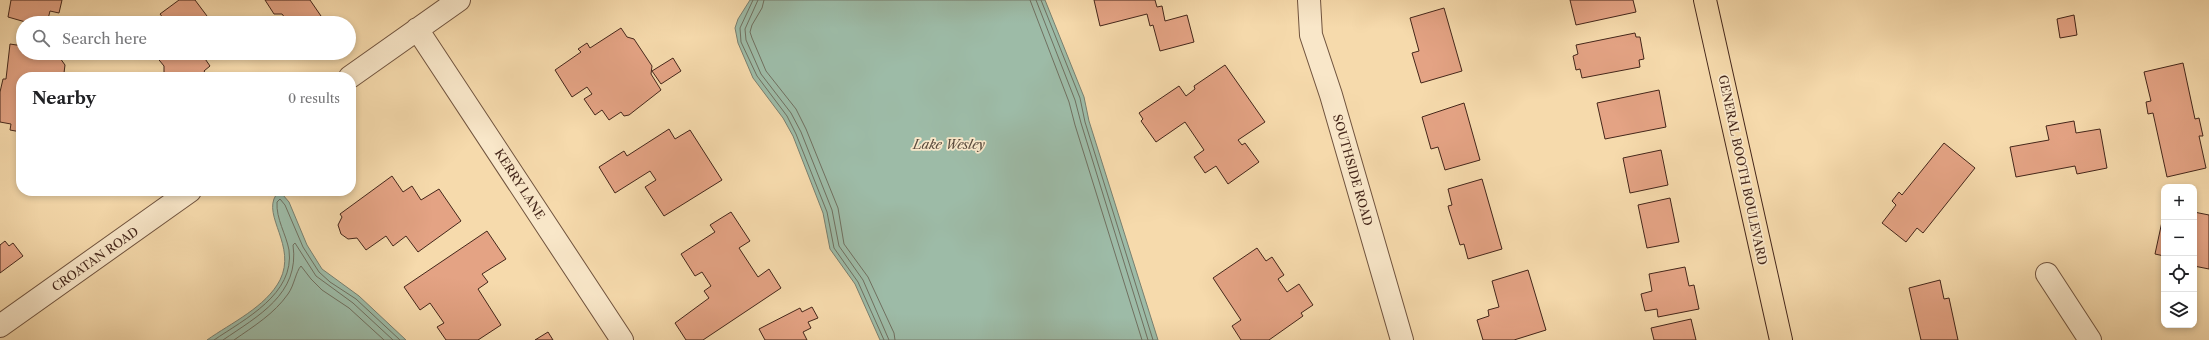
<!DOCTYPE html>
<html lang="en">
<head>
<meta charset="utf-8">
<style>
	:root { --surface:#fff; --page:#f2f2f2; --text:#202124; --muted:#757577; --line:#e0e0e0 }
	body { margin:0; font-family:"Libre Caslon Text",serif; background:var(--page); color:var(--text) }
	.controls { position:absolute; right:12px; bottom:12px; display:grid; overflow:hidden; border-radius:8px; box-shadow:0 2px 6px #0003 }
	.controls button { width:36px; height:36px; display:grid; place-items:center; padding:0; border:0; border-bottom:1px solid var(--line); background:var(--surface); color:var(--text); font:20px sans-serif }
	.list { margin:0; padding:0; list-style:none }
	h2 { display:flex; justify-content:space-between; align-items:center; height:52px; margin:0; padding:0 16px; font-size:17px }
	h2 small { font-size:13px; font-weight:400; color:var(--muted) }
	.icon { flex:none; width:22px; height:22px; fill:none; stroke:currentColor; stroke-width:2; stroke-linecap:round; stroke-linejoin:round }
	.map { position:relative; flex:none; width:2209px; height:340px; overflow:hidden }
	.search { position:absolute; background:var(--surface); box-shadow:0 2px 6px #0003; left:16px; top:16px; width:340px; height:44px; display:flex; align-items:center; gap:10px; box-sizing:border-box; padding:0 14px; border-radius:22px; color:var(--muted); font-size:15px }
	.panel { position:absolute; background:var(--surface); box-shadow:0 2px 6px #0003; left:16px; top:72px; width:340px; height:124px; border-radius:16px }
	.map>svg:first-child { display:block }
</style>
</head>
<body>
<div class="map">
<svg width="2209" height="340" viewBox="0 0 2209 340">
	<rect width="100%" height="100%" fill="#f6daac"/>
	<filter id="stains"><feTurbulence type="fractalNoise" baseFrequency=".005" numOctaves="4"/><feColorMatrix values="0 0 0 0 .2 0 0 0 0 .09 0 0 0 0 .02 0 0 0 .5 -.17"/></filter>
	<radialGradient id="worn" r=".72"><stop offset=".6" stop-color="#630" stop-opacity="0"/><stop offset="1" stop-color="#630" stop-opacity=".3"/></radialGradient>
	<path fill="#9dbba7" stroke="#797f6f" d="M750,0H1045L1084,97L1089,121L1158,340H880L855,284L830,249L823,213L793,136L783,118L753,78L738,43L735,28L738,19Z
		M276,195H283L289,202L307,245L322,269L359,296L406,340H207C231,323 266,307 280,280C297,246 262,216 276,195Z"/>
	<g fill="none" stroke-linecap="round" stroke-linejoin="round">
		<path stroke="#707060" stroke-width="1" d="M753,0L740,28L741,42L757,76L787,116L796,134L827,212L834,248L858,282L884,340
			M758,0L745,29L746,40L761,74L791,113L801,132L832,210L839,246L863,280L889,340
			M764,0L762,8L752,25L750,32L752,38L766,71L796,109L806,129L838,208L844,244L868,277L894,333L895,340
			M1030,0L1069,102L1075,125L1142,340
			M1036,0L1075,100L1081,123L1148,340
			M1041,0L1080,98L1085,122L1153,340
			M214,340C245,319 295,294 289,250C286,234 276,219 277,202L280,199L285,205L303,247L319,272L330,282L356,299L400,340
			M223,340C258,316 300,294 293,245L295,243L316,276L353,303L393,340
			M234,340C254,326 274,314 288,294C294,286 296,271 301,266L311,279L322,290L349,308L384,340"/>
	</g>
	<path fill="#e4a384" stroke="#44261a" d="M11,0H62L59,13L50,11L47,23L31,20L29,23L8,17Z
		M179,0H195L210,20L207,23H167L160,14Z
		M265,0H310L321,16L312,23H289L282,14H274Z
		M1094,0H1155L1157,7L1162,6L1165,21L1187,15L1194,42L1160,51L1153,25L1150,26L1147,14L1100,26Z
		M1570,0H1633L1636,12L1576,25Z
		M1444,8L1462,71L1421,83L1412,53L1419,51L1410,18Z
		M2074,15L2077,35L2060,38L2057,19Z
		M621,28L627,37L634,39L652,66L651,74L661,90L629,115L624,116L621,112L609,120L602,110L595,115L584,99L592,94L587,87L572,97L555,70L581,52L578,49L587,43L590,48Z
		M1635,33L1636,37H1640L1644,59L1639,60L1640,67L1582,78L1580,69L1576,70L1573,56L1578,54L1576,45Z
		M10,44L23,46V53H38V56L60,58L65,65L64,73L57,77H21V132L10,130L11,124L0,122V92L3,79H6Z
		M157,53H201L210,66L204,71L208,77H164V66L155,55Z
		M673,58L681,71L661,84L652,71Z
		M2183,63L2195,119L2199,118L2203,136H2199L2206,168L2167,177L2153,113L2148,114L2146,102L2151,101L2144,72Z
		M1225,65L1265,122L1238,140L1242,145L1245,143L1259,162L1228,184L1216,166L1205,173L1194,157L1204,150L1185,122L1156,142L1141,121L1143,119L1139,113L1179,86L1186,96L1195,89L1194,86Z
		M1659,90L1666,127L1605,139L1597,103Z
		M1464,103L1480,160L1445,170L1438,147L1431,149L1422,117Z
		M2074,121L2076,133L2100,129L2107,168L2077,174L2075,166L2016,177L2010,147L2049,140L2046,126Z
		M669,129L675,139L690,130L722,180L664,216L645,187L656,180L650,171L615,193L599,167L624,151L627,156Z
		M1944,143L1975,168L1923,233L1917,228L1906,242L1882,223L1896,205L1892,201L1899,192L1902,195Z
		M1661,150L1668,185L1630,193L1623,158Z
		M392,176L403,192L412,186L421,200L439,189L461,221L418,252L406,236L393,246L386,236L366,250L357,238L348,239L341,234L338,225L342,217L340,214Z
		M1482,179L1502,249L1468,259L1464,244L1460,245L1449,210L1448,206L1452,205L1448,189Z
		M1670,198L1679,242L1647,248L1638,205Z
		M731,212L750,241L739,248L758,277L769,269L781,288L703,340H686L675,323L709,298L704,291L711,286L702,272L695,276L681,254L715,232L710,225Z
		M2194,212L2209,215V269L2194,266Z
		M2163,217H2164V256L2155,254Z
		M487,231L506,259L482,274L488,282L478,289L501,325L478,340H446L437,327L444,323L430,303L420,310L404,287Z
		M5,241L9,246L13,243L23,256L0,273V245Z
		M1257,248L1266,261L1272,257L1284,275L1278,279L1287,292L1299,284L1313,305L1301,313L1303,316L1269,340H1241L1232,326L1241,320L1213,278Z
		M1685,267L1689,286L1694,285L1699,309L1658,317L1657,309L1645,311L1641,294L1652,291L1649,274Z
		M1528,270L1546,330L1514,340H1483L1477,320L1489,316L1488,310L1499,307L1492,281Z
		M1940,280L1944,299L1949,298L1958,340H1921L1909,288Z
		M812,307L818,318L808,322L811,328L803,332L807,340H765L759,329L800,308L802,312Z
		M1691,319L1696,340H1654L1651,328Z
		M548,332L553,340H535Z"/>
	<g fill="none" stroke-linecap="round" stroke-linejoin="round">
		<defs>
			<path id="minor" d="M1309,0L1311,35L1331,95L1402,340
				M417,29L622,340
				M350,77L459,0
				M2047,274L2090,340
				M0,326L190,191"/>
			<path id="trunk" d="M1705,0L1781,340"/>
		</defs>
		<use href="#minor" stroke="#70533e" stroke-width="24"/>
		<use href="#trunk" stroke="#44261a" stroke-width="24"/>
		<use href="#minor" stroke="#f9e7c9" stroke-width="22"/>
		<use href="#trunk" stroke="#f6daac" stroke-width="22"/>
	</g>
	<g text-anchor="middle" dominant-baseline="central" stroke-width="3.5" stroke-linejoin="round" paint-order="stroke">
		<g font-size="12" fill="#44261a" stroke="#f9e7c9">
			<text transform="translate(1353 170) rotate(74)">SOUTHSIDE ROAD</text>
			<text transform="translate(1743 170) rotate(78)">GENERAL BOOTH BOULEVARD</text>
			<text transform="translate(520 184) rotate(57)">KERRY LANE</text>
			<text transform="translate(95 259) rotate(-35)">CROATAN ROAD</text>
		</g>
		<g font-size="13" font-style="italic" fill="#5a4b3d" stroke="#f9e7c9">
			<text x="949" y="144">Lake Wesley</text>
		</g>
	</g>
	<rect width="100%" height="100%" filter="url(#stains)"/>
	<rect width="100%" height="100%" fill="url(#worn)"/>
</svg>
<div class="controls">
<button>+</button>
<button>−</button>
<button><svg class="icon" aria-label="locate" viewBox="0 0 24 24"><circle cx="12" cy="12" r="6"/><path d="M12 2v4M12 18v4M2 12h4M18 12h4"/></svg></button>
<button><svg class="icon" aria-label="layers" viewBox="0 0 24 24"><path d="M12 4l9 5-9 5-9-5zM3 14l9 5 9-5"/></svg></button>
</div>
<div class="search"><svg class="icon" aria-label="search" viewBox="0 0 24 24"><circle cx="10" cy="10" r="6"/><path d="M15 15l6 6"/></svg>Search here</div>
<section class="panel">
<h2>Nearby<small>0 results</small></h2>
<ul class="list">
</ul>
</section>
</div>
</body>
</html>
